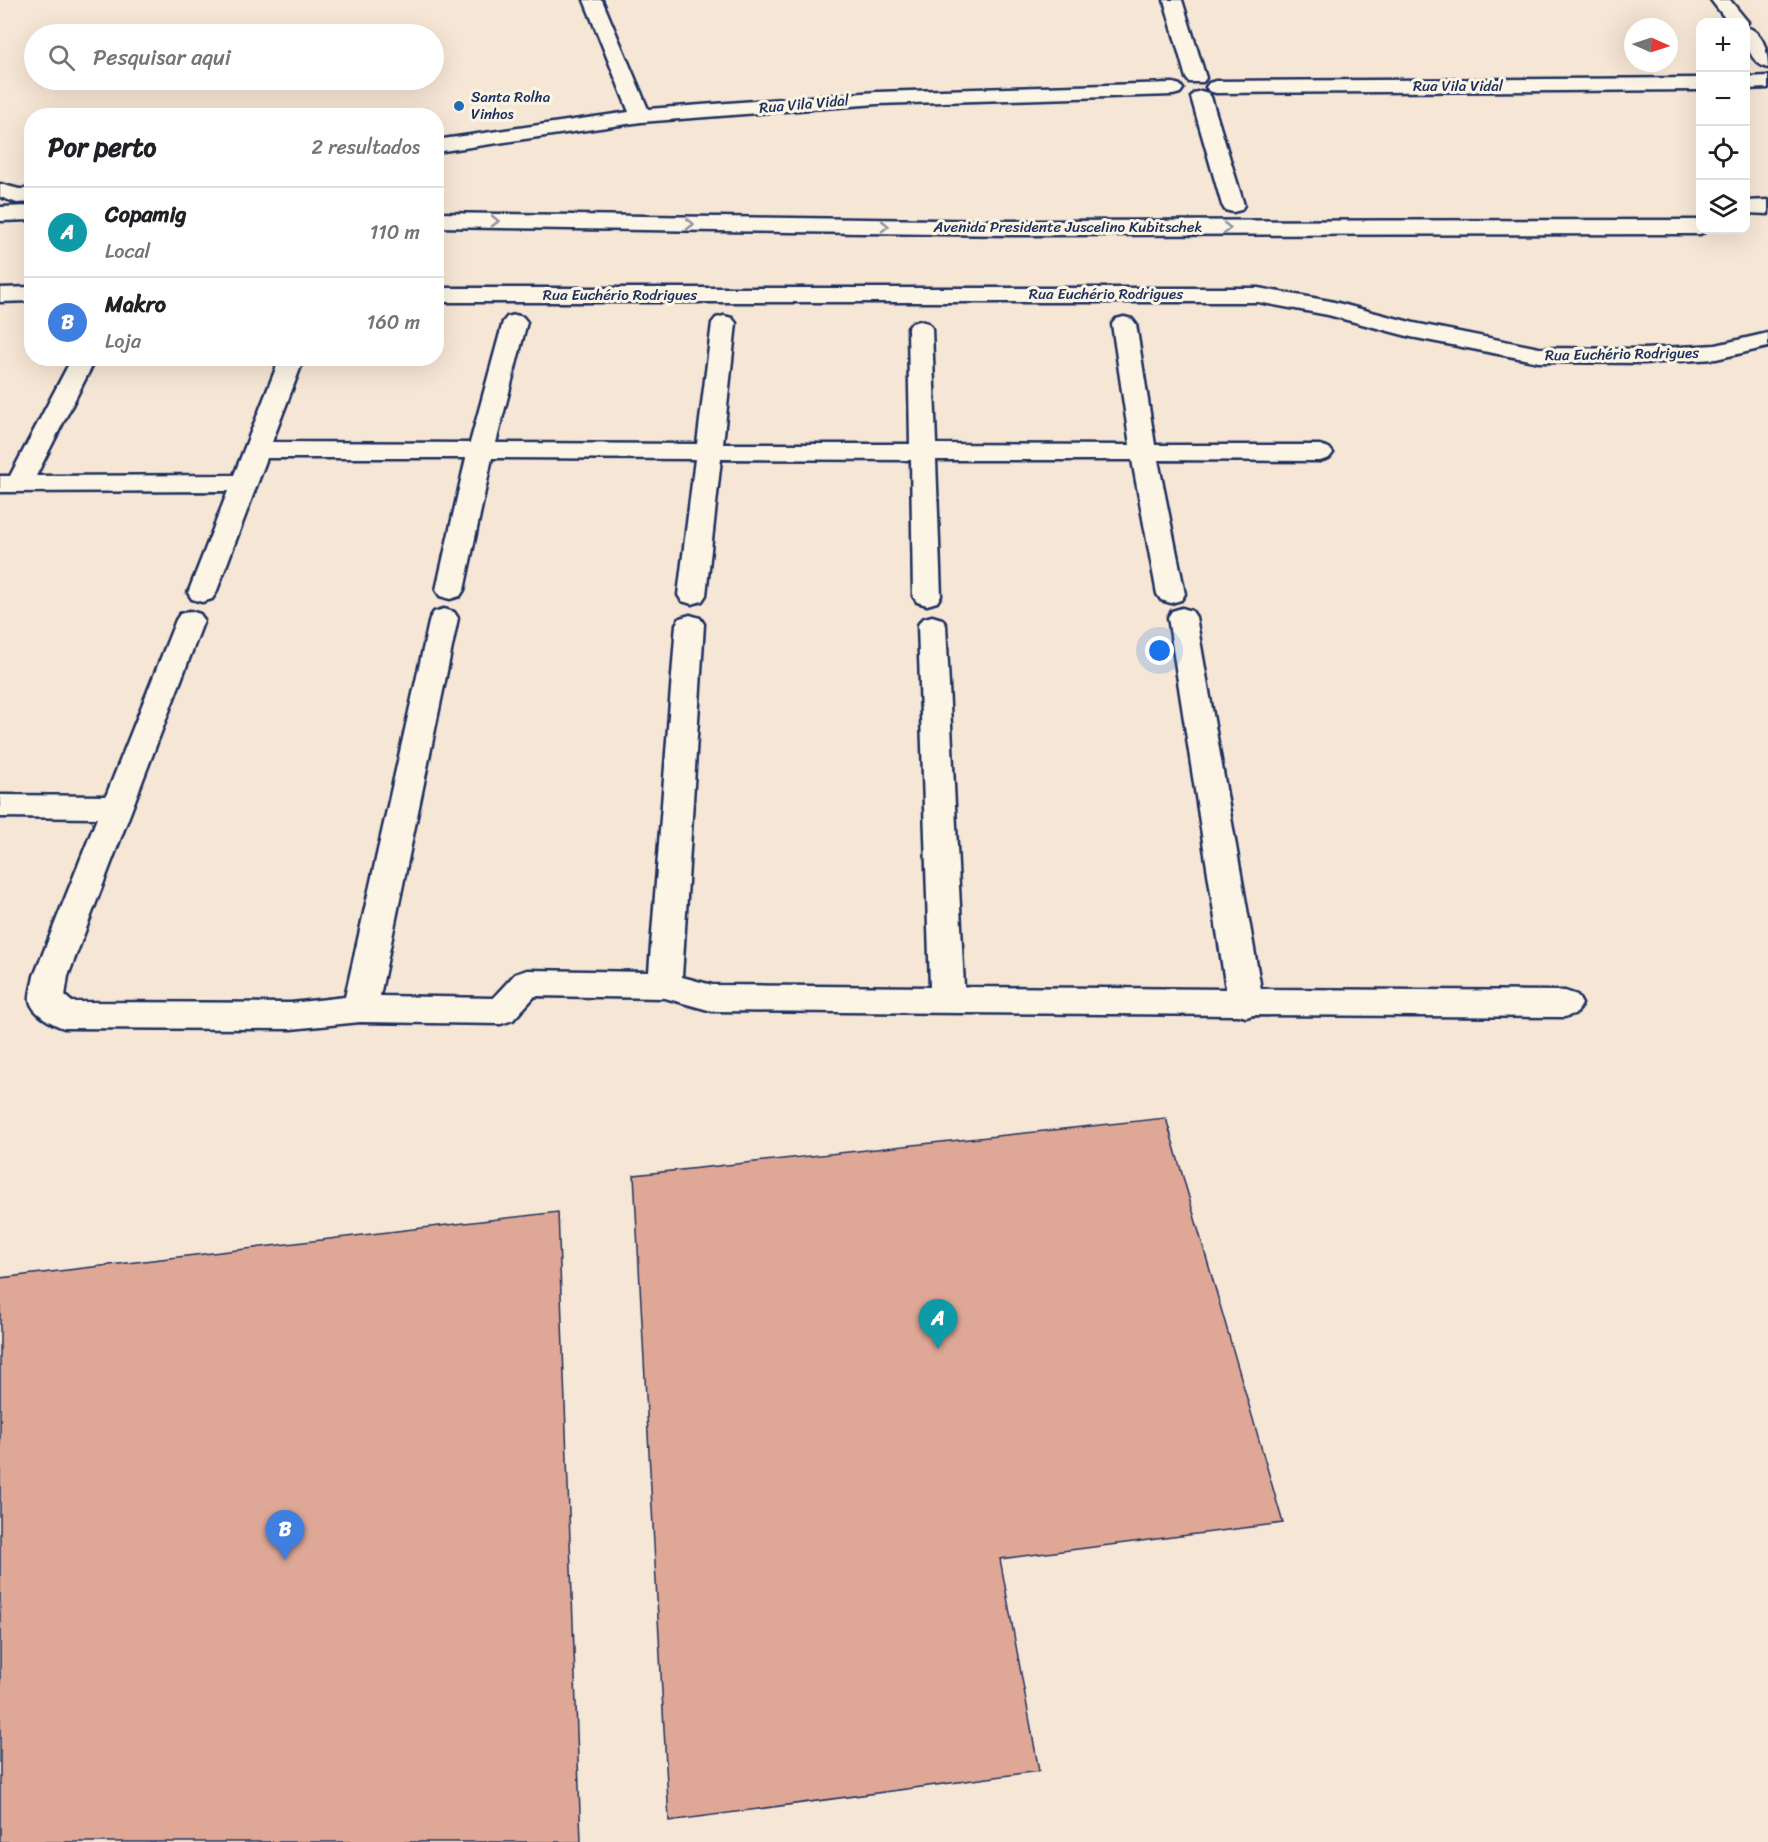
<!DOCTYPE html>
<html lang="pt">
<head>
<meta charset="utf-8">
<style>
	:root { --surface:#fff; --page:#f2f2f2; --text:#202124; --muted:#757577; --line:#e0e0e0; --accent:#1f6fb2 }
	body { margin:0; font-family:Sriracha,sans-serif; background:var(--page); color:var(--text) }
	.controls { position:absolute; right:18px; top:18px; display:grid; overflow:hidden; border-radius:12px; box-shadow:0 6px 24px #0002 }
	.controls button { width:54px; height:54px; display:grid; place-items:center; padding:0; border:0; border-bottom:2px solid var(--line); background:var(--surface); color:var(--text); font:30px sans-serif }
	.compass { position:absolute; left:1624px; top:18px; width:54px; height:54px; border-radius:50%; background:var(--surface); box-shadow:0 6px 24px #0002; rotate:93deg }
	.you { position:absolute; left:1160px; top:651px; width:21px; height:21px; margin:-15px; border:4px solid #fff; border-radius:50%; background:#1a73e8; box-shadow:0 0 0 9px #1a73e833 }
	.badge { display:grid; place-items:center; width:39px; height:39px; border-radius:50%; background:var(--accent); color:#fff; font-size:20px; font-weight:700 }
	.pin { position:absolute; translate:-50% -50px; filter:drop-shadow(0 2px 3px #0008) }
	.pin::after { content:''; position:absolute; top:32px; width:21px; height:18px; background:inherit; clip-path:polygon(0 0,100% 0,50% 100%) }
	.list { margin:0; padding:0; list-style:none }
	h2 { display:flex; justify-content:space-between; align-items:center; height:78px; margin:0; padding:0 24px; font-size:26px }
	h2 small { font-size:20px; font-weight:400; color:var(--muted) }
	.list li { display:grid; grid-template-columns:39px 1fr auto; gap:18px; align-items:center; box-sizing:border-box; height:90px; padding:0 24px; border-top:2px solid var(--line) }
	.list b { display:block; font-size:22px; white-space:nowrap }
	.list p { margin:0; font-size:20px; white-space:nowrap; color:var(--muted) }
	.list em { font-size:20px; font-style:normal; color:var(--muted) }
	.icon { flex:none; width:33px; height:33px; fill:none; stroke:currentColor; stroke-width:2; stroke-linecap:round; stroke-linejoin:round }
	.map { position:relative; flex:none; width:1768px; height:1842px; overflow:hidden }
	.search { position:absolute; background:var(--surface); box-shadow:0 6px 24px #0002; left:24px; top:24px; width:420px; height:66px; display:flex; align-items:center; gap:15px; box-sizing:border-box; padding:0 21px; border-radius:33px; color:var(--muted); font-size:22px }
	.panel { position:absolute; background:var(--surface); box-shadow:0 6px 24px #0002; left:24px; top:108px; width:420px; height:258px; border-radius:24px }
	.map>svg:first-child { display:block }
</style>
</head>
<body>
<div class="map">
<svg width="1768" height="1842" viewBox="0 0 1768 1842">
	<rect width="100%" height="100%" fill="#f6e6d5"/>
	<filter id="ink" filterUnits="userSpaceOnUse"><feTurbulence type="fractalNoise" baseFrequency=".0167" numOctaves="2"/><feDisplacementMap in="SourceGraphic" scale="12" xChannelSelector="R" yChannelSelector="G"/><feConvolveMatrix kernelMatrix="1 2 1 2 8 2 1 2 1" color-interpolation-filters="sRGB"/></filter>
	<g filter="url(#ink)">
		<path fill="#dfa896" stroke="#1b2f5e" stroke-width="1.5" d="M1166,1118L1283,1523L1000,1559L1039,1771L669,1821L634,1175Z
			M558,1212L581,1842H0V1278Z"/>
		<g fill="none" stroke-linecap="round" stroke-linejoin="round">
			<defs>
				<path id="minor" d="M584,0H602L648,109L877,92L1173,83L1180,85L1183,89L1180,93L1173,95L877,104L641,122L436,152V140L629,112Z
					M1164,0H1182L1206,78L1203,82H1189L1186,78Z
					M1711,0H1730L1748,22L1746,25V22H1728Z
					M1746,27C1764,32 1768,52 1768,68C1751,64 1744,43 1746,27Z
					M1768,76V88L1746,89V77Z
					M1700,78V90L1216,93L1209,91L1206,87L1209,83L1216,81Z
					M1201,91L1208,93L1211,97L1244,205L1241,210L1233,212L1225,210L1222,205L1191,97L1194,93Z
					M0,184L19,189H32V202L17,203L0,197Z
					M32,287V301L0,302V288Z
					M436,288H1258L1330,301L1414,323L1539,348L1644,349L1716,345L1768,333V347L1716,359L1644,363L1539,362L1411,337L1328,315L1258,302H436Z
					M515,315L523,317L527,322L496,443L697,444L712,323L716,318L724,316L732,318L736,323L723,444H910L908,328L912,323L920,321L928,323L932,328L936,444L1130,445L1112,324L1116,319L1124,317L1132,319L1136,324L1155,445H1320L1329,448L1333,453L1329,458L1320,461L1158,460L1185,594L1181,600L1171,603L1161,600L1157,594L1132,460H936L941,596L937,602L927,605L917,602L913,596L911,460L721,459L706,595L702,601L692,604L682,601L678,595L695,459L492,458L464,590L460,596L450,599L440,596L436,590L466,458H267L216,593L212,599L202,602L192,599L188,593L228,491L0,492V476H10L72,358H96L36,476L234,475L280,358H304L272,442L470,443L503,322L507,317Z
					M1182,608L1192,611L1196,617L1261,989L1565,991L1577,995L1582,1004L1577,1013L1565,1017L1253,1015L1246,1017L1239,1015L712,1011L665,998L535,996L513,1020L501,1024L360,1022L291,1029L64,1028C52,1024 33,1014 30,1001C29,994 33,983 34,976L97,818L0,817V795L106,796L176,620L180,614L190,611L200,614L204,620L68,976L65,996L72,1002L291,1003L345,997L430,618L434,612L444,609L454,612L458,618L380,996L493,998L515,974L527,970L649,972L676,624L680,618L690,615L700,618L704,624L682,977L712,985L930,987L918,625L922,619L932,616L942,619L946,625L964,987L1226,989L1168,617L1172,611Z"/>
				<path id="highway" d="M1768,200V214L1746,213V201Z
					M32,206V220L0,221V207Z
					M436,213L1011,221L1700,220V230H1709L1700,234L1011,235L436,227Z"/>
			</defs>
			<use href="#minor" stroke="#1b2f5e" stroke-width="5"/>
			<use href="#highway" stroke="#1b2f5e" stroke-width="5"/>
			<use href="#minor" fill="#fcf5e5" fill-rule="evenodd"/>
			<use href="#highway" fill="#fcf5e5" fill-rule="evenodd"/>
		</g>
		<defs><path id="oneway-chevron" d="M-2-3.5L2.5 0L-2 3.5" fill="none" stroke-width="1.6" stroke-linecap="round" stroke-linejoin="round" transform="scale(1.5)"/></defs>
		<g stroke="#8c92a2">
			<use href="#oneway-chevron" transform="translate(495 221) rotate(1)"/>
			<use href="#oneway-chevron" transform="translate(690 224) rotate(1)"/>
			<use href="#oneway-chevron" transform="translate(885 226) rotate(1)"/>
			<use href="#oneway-chevron" transform="translate(1227 228)"/>
		</g>
	</g>
	<circle fill="#1f6fb2" stroke="#fcf5e5" stroke-width="2" cx="459" cy="106" r="6"/>
	<g text-anchor="middle" dominant-baseline="central" stroke-width="6" stroke-linejoin="round" paint-order="stroke">
		<g font-size="15" fill="#1b2f5e" stroke="#fcf5e5">
			<text x="1458" y="86">Rua Vila Vidal</text>
			<text transform="translate(804 104) rotate(-5)">Rua Vila Vidal</text>
			<text x="1068" y="227">Avenida Presidente Juscelino Kubitschek</text>
			<text x="1106" y="294">Rua Euchério Rodrigues</text>
			<text x="620" y="295">Rua Euchério Rodrigues</text>
			<text transform="translate(1622 354) rotate(-1)">Rua Euchério Rodrigues</text>
		</g>
		<g font-size="15" fill="#1b2f5e" stroke="#fcf5e5" text-anchor="start">
			<text x="471" y="97">Santa Rolha<tspan x="471" dy="17">Vinhos</tspan></text>
		</g>
	</g>
</svg>
<div class="controls">
<button>+</button>
<button>−</button>
<button><svg class="icon" aria-label="locate" viewBox="0 0 24 24"><circle cx="12" cy="12" r="6"/><path d="M12 2v4M12 18v4M2 12h4M18 12h4"/></svg></button>
<button><svg class="icon" aria-label="layers" viewBox="0 0 24 24"><path d="M12 4l9 5-9 5-9-5zM3 14l9 5 9-5"/></svg></button>
</div>
<svg class="compass" viewBox="-18 -18 36 36"><path d="M0-13l5 13h-10z" fill="#e53935"/><path d="M0 13l5-13h-10z" fill="#757577"/></svg>
<div class="you"></div>
<div class="pin badge" style="left:938px;top:1349px;background:#0f9aa8">A</div>
<div class="pin badge" style="left:285px;top:1560px;background:#3f7fe0">B</div>
<div class="search"><svg class="icon" aria-label="search" viewBox="0 0 24 24"><circle cx="10" cy="10" r="6"/><path d="M15 15l6 6"/></svg>Pesquisar aqui</div>
<section class="panel">
<h2>Por perto<small>2 resultados</small></h2>
<ul class="list">
<li><span class="badge" style="background:#0f9aa8">A</span><div><b>Copamig</b><p>Local</p></div><em>110 m</em></li>
<li><span class="badge" style="background:#3f7fe0">B</span><div><b>Makro</b><p>Loja</p></div><em>160 m</em></li>
</ul>
</section>
</div>
</body>
</html>
